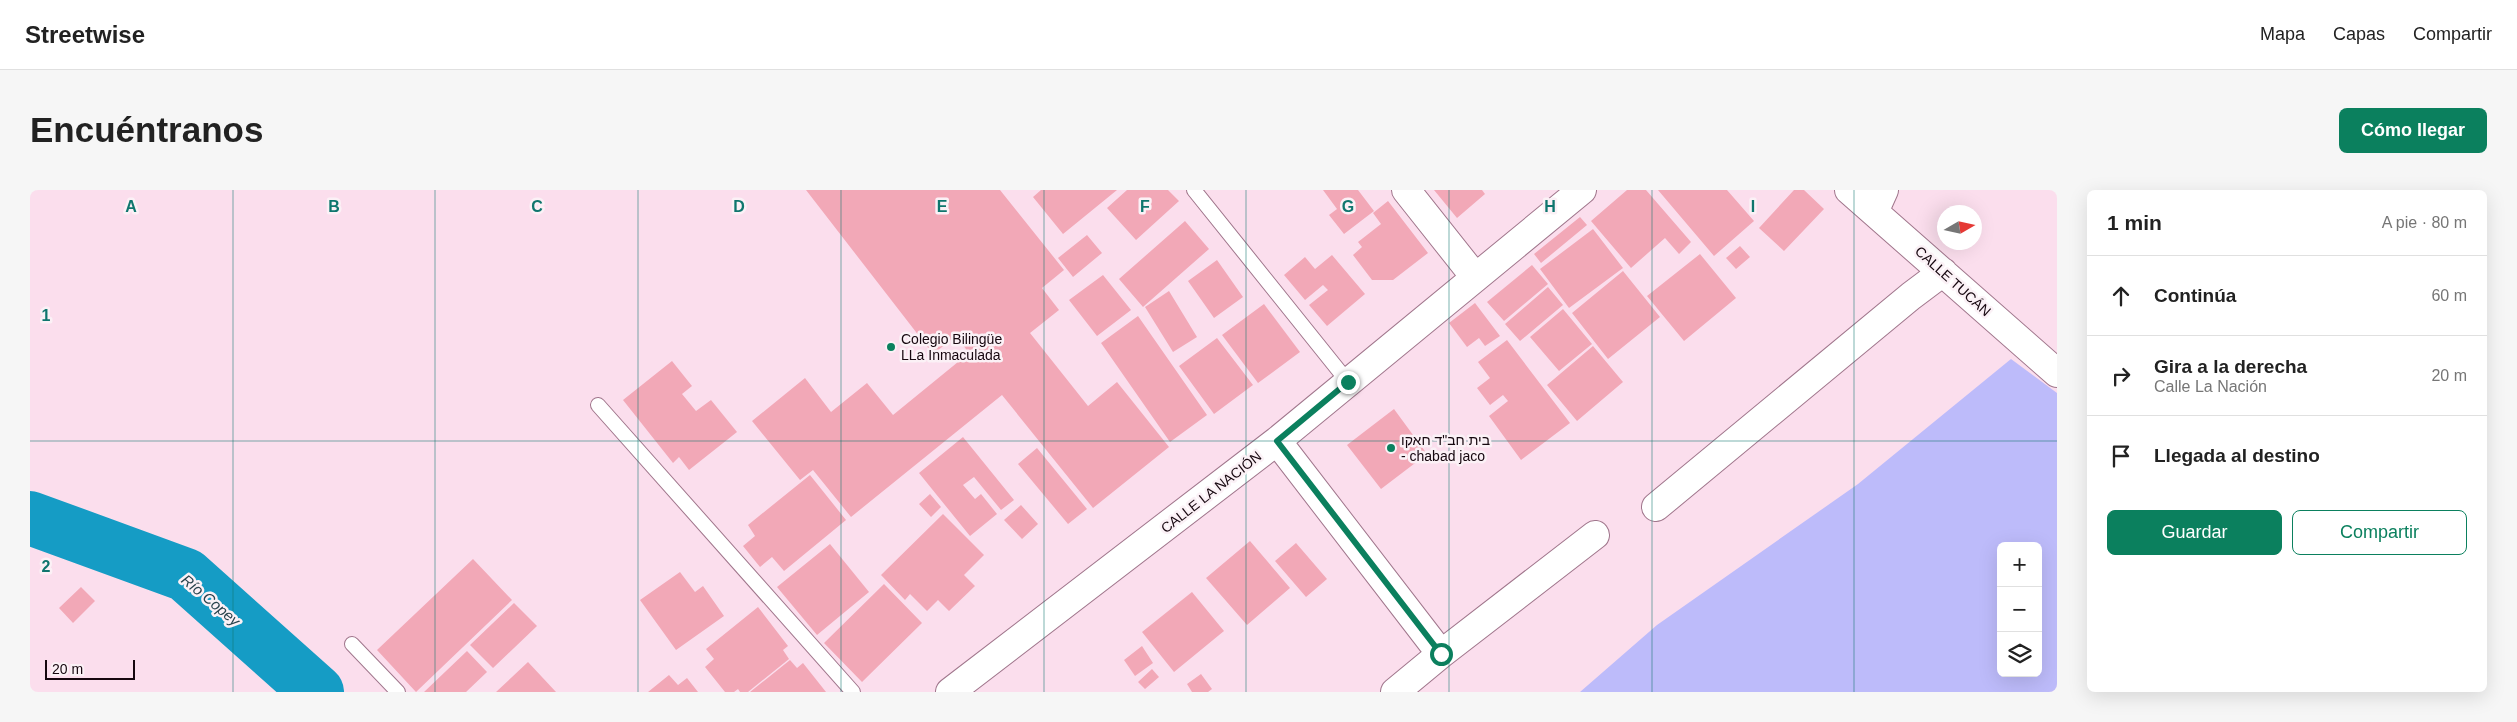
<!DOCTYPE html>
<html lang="es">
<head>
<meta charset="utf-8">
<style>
	:root { --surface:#fff; --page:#f6f6f6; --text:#222; --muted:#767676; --line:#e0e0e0; --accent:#0b805e }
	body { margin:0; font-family:Helvetica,"Noto Sans Hebrew",sans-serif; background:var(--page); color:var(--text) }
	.controls { position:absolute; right:15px; bottom:15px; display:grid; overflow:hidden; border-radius:8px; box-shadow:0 5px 20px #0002 }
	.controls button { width:45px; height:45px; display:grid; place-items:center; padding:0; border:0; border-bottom:1px solid var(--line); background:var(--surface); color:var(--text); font:25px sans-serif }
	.compass { position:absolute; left:1907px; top:15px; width:45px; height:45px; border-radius:50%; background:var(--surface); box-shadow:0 5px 20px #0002; rotate:81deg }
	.scale { position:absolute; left:15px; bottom:12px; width:90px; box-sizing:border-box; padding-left:5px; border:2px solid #16070f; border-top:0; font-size:14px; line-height:18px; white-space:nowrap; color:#16070f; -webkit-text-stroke:4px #fbf1f6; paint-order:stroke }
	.stop { position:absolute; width:15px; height:15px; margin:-11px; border:4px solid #0b805e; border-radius:50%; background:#fff }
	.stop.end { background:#0b805e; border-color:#fff; box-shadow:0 1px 5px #0008 }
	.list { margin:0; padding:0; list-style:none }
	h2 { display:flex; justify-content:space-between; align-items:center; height:65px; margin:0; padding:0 20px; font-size:21px }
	h2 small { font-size:16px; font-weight:400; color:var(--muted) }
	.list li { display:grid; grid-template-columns:32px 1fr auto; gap:15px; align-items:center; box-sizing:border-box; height:80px; padding:0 20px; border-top:1px solid var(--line) }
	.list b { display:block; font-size:19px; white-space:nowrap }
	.list p { margin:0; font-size:16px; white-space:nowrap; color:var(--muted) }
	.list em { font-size:16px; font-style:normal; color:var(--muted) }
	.actions { display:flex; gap:10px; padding:15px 20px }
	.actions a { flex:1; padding:11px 0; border:1px solid var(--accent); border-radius:8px; text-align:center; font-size:18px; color:var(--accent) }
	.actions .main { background:var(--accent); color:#fff }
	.icon { flex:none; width:28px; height:28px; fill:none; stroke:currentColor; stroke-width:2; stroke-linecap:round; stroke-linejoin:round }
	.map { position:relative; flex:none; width:2027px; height:502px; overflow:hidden; border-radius:8px }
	header { display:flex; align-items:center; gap:30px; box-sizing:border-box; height:70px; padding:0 25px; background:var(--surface); border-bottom:1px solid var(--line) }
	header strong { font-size:24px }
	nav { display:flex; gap:28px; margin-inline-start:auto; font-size:18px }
	.intro { display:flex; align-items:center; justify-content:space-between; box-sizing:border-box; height:120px; padding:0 30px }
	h1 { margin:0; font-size:35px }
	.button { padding:12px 22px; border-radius:8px; background:var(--accent); color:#fff; font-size:18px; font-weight:700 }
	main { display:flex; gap:30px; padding:0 30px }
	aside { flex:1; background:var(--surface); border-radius:8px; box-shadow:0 5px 20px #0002 }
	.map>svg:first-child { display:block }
</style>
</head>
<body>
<header>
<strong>Streetwise</strong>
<nav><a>Mapa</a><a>Capas</a><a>Compartir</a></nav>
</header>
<div class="intro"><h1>Encuéntranos</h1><a class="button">Cómo llegar</a></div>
<main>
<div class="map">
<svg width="2027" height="502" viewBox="0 0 2027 502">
	<rect width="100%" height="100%" fill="#fbdeed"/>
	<path fill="#bdbbfa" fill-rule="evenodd" d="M1981,169L2027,203V502H1550L1627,435L1828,294ZM1971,356H2008V483H1971Z"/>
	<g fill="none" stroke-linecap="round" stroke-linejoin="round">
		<path stroke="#159cc5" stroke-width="54" d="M0,328L156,385L287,502"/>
	</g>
	<path fill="#f2a8b7" d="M776,0H970L1034,80L1012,98L1029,120L1000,143L1058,216L1087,192L1139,257L1063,318L972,205L821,327L783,280L770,290L722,231L775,188L801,222L837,193L863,225L939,163L926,146L903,164Z
		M1011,0H1087L1033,44L1003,7Z
		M1097,0H1138L1149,11L1106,50L1077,18Z
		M1293,0H1328L1344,21L1314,44L1299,25L1307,19Z
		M1404,0H1452L1455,4L1427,28Z
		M1597,0H1616L1661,52L1649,64L1635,48L1601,78L1561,31Z
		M1628,0H1697L1724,31L1684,66Z
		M1764,0H1774L1794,19L1754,61L1729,38Z
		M1358,11L1398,63L1363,90H1342L1323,65L1332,57L1328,52L1351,34L1343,23Z
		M1550,27L1557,35L1511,73L1504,64Z
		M1155,31L1179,59L1113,117L1089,89Z
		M1563,39L1593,78L1539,118L1510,79Z
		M1057,45L1072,63L1043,87L1028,68Z
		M1710,56L1720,67L1706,79L1696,68Z
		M1670,64L1706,108L1654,151L1617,106Z
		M1302,65L1335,104L1297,136L1279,115L1298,100L1293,95L1275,110L1254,85L1275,67L1285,79Z
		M1187,70L1213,107L1184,128L1158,91Z
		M1502,75L1518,94L1474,131L1457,112Z
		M1593,81L1630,127L1578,169L1542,123Z
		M1073,85L1101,120L1067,146L1039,110Z
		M1518,97L1533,115L1490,151L1475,134Z
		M1139,101L1167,147L1143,162L1115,117Z
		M1445,113L1470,146L1455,156L1449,148L1437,157L1419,133Z
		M1234,114L1270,162L1228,193L1192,145Z
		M1533,119L1562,154L1529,181L1500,147Z
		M1108,126L1177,225L1140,252L1071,153Z
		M1187,148L1223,195L1184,224L1149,176Z
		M1477,150L1540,233L1491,270L1459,226L1478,211L1473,205L1460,215L1447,198L1460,188L1448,172Z
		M1563,156L1593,192L1547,231L1517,195Z
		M642,171L662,196L652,204L666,221L681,210L707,242L659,280L649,267L643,273L593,210Z
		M1364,219L1397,264L1351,299L1317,255Z
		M933,247L984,310L971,320L944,287L933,295L945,309L951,304L967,324L940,346L889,283Z
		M1007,258L1057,319L1038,334L988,274Z
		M780,285L816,330L754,381L742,367L730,377L713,356L725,346L718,335Z
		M900,304L911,317L901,327L889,314Z
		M991,315L1008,334L992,349L974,330Z
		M913,324L954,365L934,385L945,396L919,421L908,410L897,421L880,404L875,410L851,385Z
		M1220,351L1260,398L1217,435L1176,388Z
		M1266,353L1297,389L1276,407L1245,371Z
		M800,354L839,402L787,445L747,397Z
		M443,369L482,410L386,502L347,460Z
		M650,382L665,402L673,396L694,426L646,460L610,410Z
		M854,394L892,433L832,492L794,453Z
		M51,397L65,411L43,433L29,418Z
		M1162,402L1194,441L1144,482L1112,442Z
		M484,413L507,436L463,478L440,455Z
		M728,417L758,456L753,460L759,469L718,502H710L708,499L704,502H695L675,477L684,469L676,459Z
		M1112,456L1123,473L1105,486L1094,470Z
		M437,461L457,482L436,502H394Z
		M760,470L767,478L773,473L796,502H720Z
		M498,472L526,502H466Z
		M1122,479L1129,487L1115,499L1108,492Z
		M1171,484L1182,499L1178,502H1162L1157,494Z
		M639,485L648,495L657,488L668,502H618Z"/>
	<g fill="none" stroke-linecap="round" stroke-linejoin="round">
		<defs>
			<path id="service" d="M1164,0L1318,192
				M568,215L823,502
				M322,454L368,502"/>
			<path id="minor" d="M1376,0L1445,87
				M1819,0L2027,183
				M1845,20L1854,0
				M1247,251L1411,464L1565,345
				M1626,317L1881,106L1913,82
				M920,502L1247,251L1552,0
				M1365,502L1411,464"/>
		</defs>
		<use href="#service" stroke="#a0768c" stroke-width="16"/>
		<use href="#minor" stroke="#a0768c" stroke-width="30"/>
		<use href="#service" stroke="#fff" stroke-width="14"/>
		<use href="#minor" stroke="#fff" stroke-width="28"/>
	</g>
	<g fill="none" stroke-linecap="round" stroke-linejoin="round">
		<path stroke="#0b805e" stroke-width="6" d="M1318,192L1247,251L1411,464"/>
	</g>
	<path fill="none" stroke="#0f766e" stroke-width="1" stroke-opacity="0.55" d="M203,0V502M405,0V502M608,0V502M811,0V502M1014,0V502M1216,0V502M1419,0V502M1622,0V502M1824,0V502M0,251H2027"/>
	<g fill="#0b805e" stroke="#fbf1f6" stroke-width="2">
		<circle cx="861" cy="157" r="5"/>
		<circle cx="1361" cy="258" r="5"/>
	</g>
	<g text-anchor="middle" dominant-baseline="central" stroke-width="5" stroke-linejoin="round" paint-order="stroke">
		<g font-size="14" fill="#16070f" stroke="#fbf1f6">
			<text transform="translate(1923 91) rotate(42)">CALLE TUCÁN</text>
			<text transform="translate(1181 302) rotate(-38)">CALLE LA NACIÓN</text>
		</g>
		<g font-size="14" fill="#16070f" stroke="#fbf1f6" text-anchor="start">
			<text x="871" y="149">Colegio Bilingüe<tspan x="871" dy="16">LLa Inmaculada</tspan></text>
			<text x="1371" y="250">בית חב"ד חאקו<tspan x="1371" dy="16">- chabad jaco</tspan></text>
		</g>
		<g font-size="15" font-style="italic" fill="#29434d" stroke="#fbf1f6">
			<text transform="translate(181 410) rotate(40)">Río Copey</text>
		</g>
	</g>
	<g font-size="16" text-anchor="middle" font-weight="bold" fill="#0f766e" stroke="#fbf1f6" stroke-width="5" stroke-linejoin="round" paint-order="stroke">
		<text x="101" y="22">A</text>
		<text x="304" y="22">B</text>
		<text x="507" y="22">C</text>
		<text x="709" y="22">D</text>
		<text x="912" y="22">E</text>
		<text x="1115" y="22">F</text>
		<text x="1318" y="22">G</text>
		<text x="1520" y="22">H</text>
		<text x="1723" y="22">I</text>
		<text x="16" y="131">1</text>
		<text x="16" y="382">2</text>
	</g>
</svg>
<div class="controls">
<button>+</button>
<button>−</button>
<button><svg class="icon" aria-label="layers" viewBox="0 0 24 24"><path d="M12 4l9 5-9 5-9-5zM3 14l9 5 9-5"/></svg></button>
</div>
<svg class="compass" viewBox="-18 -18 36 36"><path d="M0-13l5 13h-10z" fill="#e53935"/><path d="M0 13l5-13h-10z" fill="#767676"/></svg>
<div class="scale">20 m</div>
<div class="stop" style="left:1411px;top:464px"></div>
<div class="stop end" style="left:1318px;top:192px"></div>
</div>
<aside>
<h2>1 min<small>A pie · 80 m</small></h2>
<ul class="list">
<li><svg class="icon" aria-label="ahead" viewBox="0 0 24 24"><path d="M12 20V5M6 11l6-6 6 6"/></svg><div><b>Continúa</b></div><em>60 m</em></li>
<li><svg class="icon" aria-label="right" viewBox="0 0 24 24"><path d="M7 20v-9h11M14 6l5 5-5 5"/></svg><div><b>Gira a la derecha</b><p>Calle La Nación</p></div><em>20 m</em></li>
<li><svg class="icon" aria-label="arrive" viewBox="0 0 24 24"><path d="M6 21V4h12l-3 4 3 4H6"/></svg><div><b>Llegada al destino</b></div></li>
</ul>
<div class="actions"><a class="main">Guardar</a><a>Compartir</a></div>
</aside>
</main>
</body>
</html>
